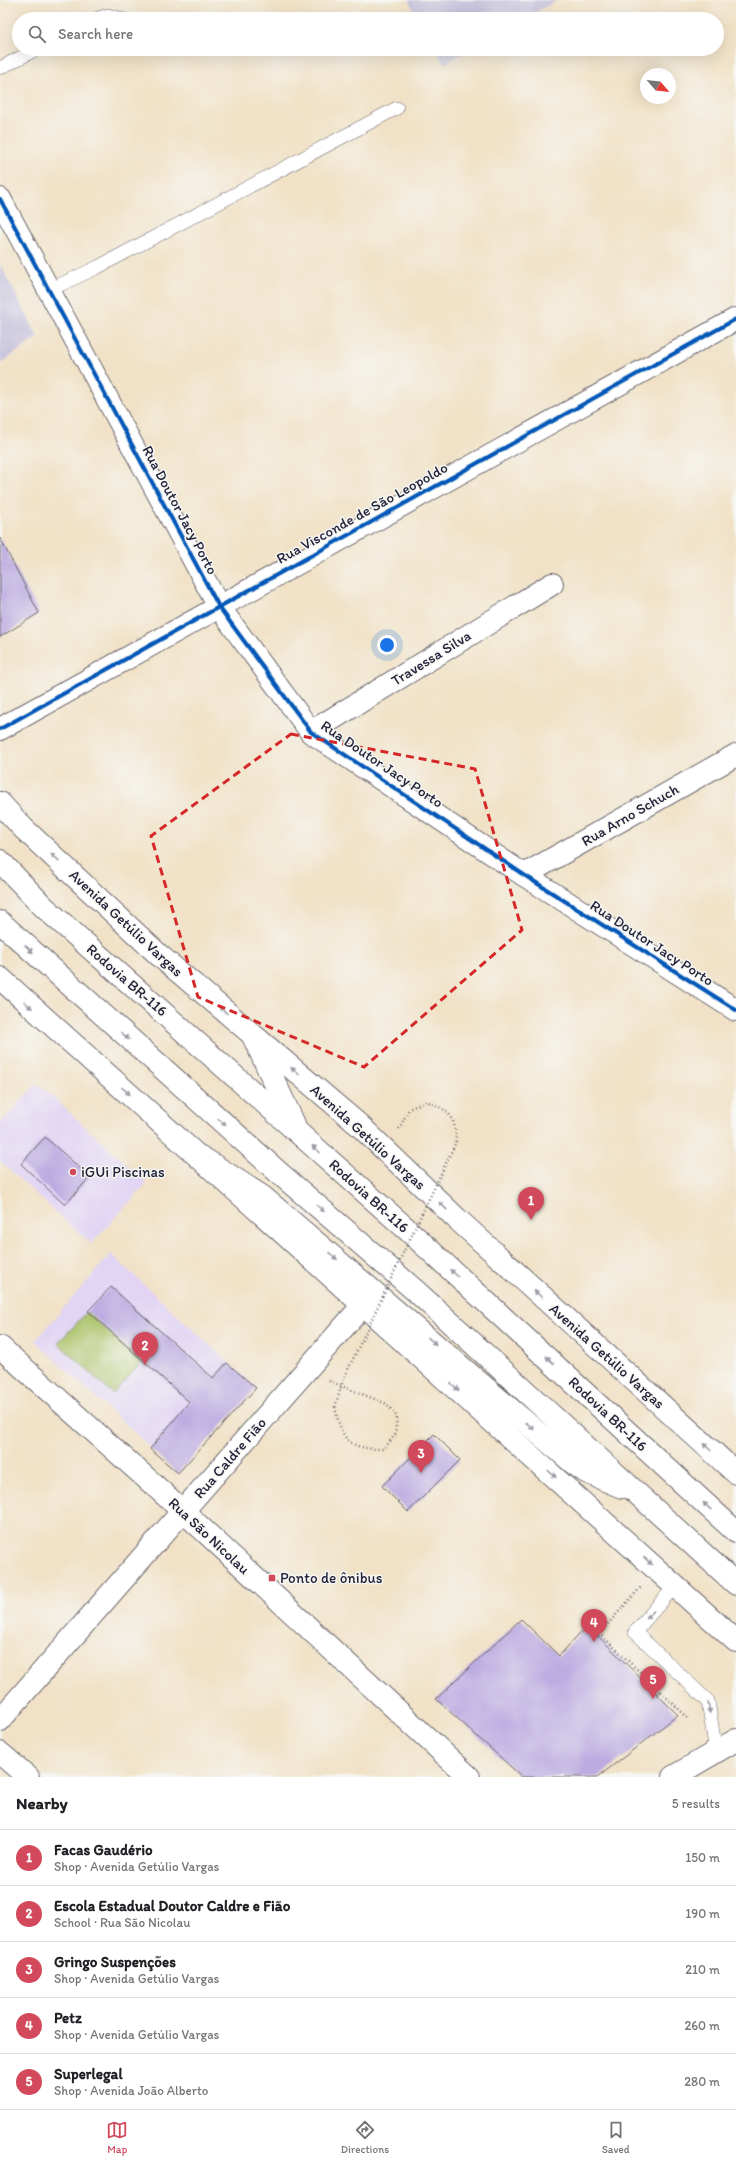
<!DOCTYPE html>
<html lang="en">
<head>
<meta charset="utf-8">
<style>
	:root { --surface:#fff; --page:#f6f6f6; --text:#202124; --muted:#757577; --line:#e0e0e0; --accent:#d1495b }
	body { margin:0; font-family:Itim,sans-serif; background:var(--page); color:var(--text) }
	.compass { position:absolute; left:640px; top:68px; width:36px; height:36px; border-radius:50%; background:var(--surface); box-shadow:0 4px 16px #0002; rotate:118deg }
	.you { position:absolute; left:387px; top:645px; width:14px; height:14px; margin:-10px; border:3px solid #fff; border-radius:50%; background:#1a73e8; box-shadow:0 0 0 6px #1a73e833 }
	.badge { display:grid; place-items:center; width:26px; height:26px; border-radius:50%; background:var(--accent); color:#fff; font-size:13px; font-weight:700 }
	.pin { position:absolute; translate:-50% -33px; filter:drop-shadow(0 1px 2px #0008) }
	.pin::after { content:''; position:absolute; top:21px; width:14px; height:12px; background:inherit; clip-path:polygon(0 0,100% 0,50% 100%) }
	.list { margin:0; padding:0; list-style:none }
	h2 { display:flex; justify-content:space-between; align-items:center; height:52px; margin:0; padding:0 16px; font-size:17px }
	h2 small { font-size:13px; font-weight:400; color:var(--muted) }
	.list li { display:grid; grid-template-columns:26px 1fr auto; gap:12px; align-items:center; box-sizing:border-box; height:56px; padding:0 16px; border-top:1px solid var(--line) }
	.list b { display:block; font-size:15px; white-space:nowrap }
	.list p { margin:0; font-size:13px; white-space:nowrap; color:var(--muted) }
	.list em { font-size:13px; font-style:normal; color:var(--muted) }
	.icon { flex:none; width:22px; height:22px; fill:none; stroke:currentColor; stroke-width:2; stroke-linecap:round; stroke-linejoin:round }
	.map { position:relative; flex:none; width:736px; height:1777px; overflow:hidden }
	.search { position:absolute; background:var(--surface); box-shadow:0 4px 16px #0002; left:12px; right:12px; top:12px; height:44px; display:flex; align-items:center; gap:10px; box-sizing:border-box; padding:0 14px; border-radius:22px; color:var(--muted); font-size:15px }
	.sheet { height:332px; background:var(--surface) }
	nav { display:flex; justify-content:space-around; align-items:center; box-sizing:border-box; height:56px; border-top:1px solid var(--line); background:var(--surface); font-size:11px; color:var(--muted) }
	nav a { display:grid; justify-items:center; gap:2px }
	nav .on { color:var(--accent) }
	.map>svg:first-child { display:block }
</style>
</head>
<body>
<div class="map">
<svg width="736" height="1777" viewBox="0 0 736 1777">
	<rect width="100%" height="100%" fill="#f6f6f2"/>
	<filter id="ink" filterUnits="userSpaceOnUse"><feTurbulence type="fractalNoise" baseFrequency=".025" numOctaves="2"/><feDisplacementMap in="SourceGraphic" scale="8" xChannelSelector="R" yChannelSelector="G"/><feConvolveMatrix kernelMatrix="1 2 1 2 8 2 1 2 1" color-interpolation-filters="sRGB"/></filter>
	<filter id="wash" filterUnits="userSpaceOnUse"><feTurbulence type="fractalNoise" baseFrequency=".012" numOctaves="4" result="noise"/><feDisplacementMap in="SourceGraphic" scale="16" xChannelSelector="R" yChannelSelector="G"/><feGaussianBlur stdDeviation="0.9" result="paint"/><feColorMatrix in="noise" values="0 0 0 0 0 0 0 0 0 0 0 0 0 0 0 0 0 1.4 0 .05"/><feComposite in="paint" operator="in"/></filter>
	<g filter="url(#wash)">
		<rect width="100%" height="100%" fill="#f1e2c7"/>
		<path fill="#e1d4f4" d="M37,1083L147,1183L91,1244L0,1161V1124Z
			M111,1254L256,1388L178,1473L35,1341Z"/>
		<path fill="#c5c0db" d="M408,0H557L524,19H419Z
			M436,49H471L444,64Z
			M0,264L38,337L0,364Z"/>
		<path fill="#acc267" stroke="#677251" d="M87,1312L142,1362L113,1394L58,1343Z"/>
		<g id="blocks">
			<path fill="#bbabe1" d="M0,538L39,613L0,637Z
				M45,1137L90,1177L65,1205L21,1164Z
				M111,1287L213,1378L227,1363L256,1388L178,1473L150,1449L189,1402L88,1311Z
				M434,1434L460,1460L408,1512L382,1486Z
				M521,1619L559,1656L587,1625L678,1715L598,1777H522L436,1699Z"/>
		</g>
	</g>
	<g filter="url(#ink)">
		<use href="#blocks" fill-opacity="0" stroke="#6a656c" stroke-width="1"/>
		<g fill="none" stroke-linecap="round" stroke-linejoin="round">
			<defs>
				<path id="service" d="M96,19L108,15L122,19
					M0,68L37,49
					M49,290L98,267L397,108
					M675,1586L635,1632L708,1701L716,1752"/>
				<path id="minor" d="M311,732L552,584
					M524,875L736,755
					M0,1347L184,1512L469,1777
					M0,1720L364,1304
					M0,1753L28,1777"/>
				<path id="tertiary" d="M0,199L219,607L311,732L524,875L736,1010
					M0,729L736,319
					M673,1777L736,1740"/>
				<path id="secondary" d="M0,803L23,828L160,956L359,1125L456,1218L736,1473
					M0,978L736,1641"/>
				<path id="motorway" d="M0,861L44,907L410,1232L736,1532
					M0,922L278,1172L418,1293L736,1584
					M253,1036L294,1124
					M201,1157L263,1197L572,1462L586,1472L622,1487"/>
			</defs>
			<use href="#service" stroke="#6a656c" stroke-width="14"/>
			<use href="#minor" stroke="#6a656c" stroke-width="24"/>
			<use href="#tertiary" stroke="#6a656c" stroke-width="24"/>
			<use href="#secondary" stroke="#6a656c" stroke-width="24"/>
			<use href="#motorway" stroke="#6a656c" stroke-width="24"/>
			<path stroke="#6a656c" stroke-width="2.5" stroke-dasharray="1 3" stroke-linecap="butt" d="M399,1129L409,1109L426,1101C450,1111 455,1115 456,1142
				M329,1381L387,1404L397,1417L395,1435L384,1449C348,1449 342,1441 335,1407
				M599,1633L661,1692L657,1695
				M597,1636L641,1587
				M661,1692L687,1717L690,1715"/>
			<use href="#service" stroke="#fff" stroke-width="13"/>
			<use href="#minor" stroke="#fff" stroke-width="22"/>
			<use href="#tertiary" stroke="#fff" stroke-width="22"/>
			<use href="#secondary" stroke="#fff" stroke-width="22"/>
			<use href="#motorway" stroke="#fff" stroke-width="22"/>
			<path stroke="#6a656c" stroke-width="2.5" stroke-dasharray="1 3" stroke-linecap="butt" d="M335,1407L343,1380L456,1142"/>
			<defs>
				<path id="cycleway" d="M0,199L219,607L311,732L524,875L736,1010
					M0,729L736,319"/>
			</defs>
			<use href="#cycleway" stroke="#f6f6f2" stroke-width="6"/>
			<use href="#cycleway" stroke="#0057b8" stroke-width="4"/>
		</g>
		<defs><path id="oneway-solid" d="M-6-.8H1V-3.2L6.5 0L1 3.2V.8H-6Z"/></defs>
		<g fill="#9c9ca7">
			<use href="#oneway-solid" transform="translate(55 857) rotate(-137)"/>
			<use href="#oneway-solid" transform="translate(29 949) rotate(43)"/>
			<use href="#oneway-solid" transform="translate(28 1005) rotate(42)"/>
			<use href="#oneway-solid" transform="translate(223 1010) rotate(-139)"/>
			<use href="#oneway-solid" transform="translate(125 1036) rotate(42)"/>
			<use href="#oneway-solid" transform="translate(295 1071) rotate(-140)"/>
			<use href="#oneway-solid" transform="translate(126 1091) rotate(41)"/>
			<use href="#oneway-solid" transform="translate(222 1122) rotate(42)"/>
			<use href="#oneway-solid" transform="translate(316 1149) rotate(-138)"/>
			<use href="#oneway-solid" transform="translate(443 1206) rotate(-136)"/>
			<use href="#oneway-solid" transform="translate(320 1208) rotate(41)"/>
			<use href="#oneway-solid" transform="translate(333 1256) rotate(40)"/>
			<use href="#oneway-solid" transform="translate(454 1273) rotate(-138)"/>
			<use href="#oneway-solid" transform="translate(538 1294) rotate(-138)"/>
			<use href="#oneway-solid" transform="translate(432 1341) rotate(41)"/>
			<use href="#oneway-solid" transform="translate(550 1360) rotate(-137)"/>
			<use href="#oneway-solid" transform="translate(455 1387) rotate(42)"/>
			<use href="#oneway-solid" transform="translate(530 1426) rotate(41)"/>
			<use href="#oneway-solid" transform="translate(707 1447) rotate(-138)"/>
			<use href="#oneway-solid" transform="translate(552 1474) rotate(42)"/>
			<use href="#oneway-solid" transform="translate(707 1506) rotate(-137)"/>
			<use href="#oneway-solid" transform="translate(648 1561) rotate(42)"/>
			<use href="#oneway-solid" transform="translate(650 1615) rotate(132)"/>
			<use href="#oneway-solid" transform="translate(709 1708) rotate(81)"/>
		</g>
	</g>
	<path fill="none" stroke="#d62828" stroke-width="3" stroke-dasharray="8 5" stroke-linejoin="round" d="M291,734L475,769L522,930L364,1067L198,997L151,836Z"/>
	<g fill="#d1495b" stroke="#f6f6f2" stroke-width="1.5">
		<circle cx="73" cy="1172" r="4"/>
		<rect x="268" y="1574" width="8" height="8" rx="2"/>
	</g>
	<g text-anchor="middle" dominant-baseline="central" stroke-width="3" stroke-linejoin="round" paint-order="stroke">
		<g font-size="15" fill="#22223b" stroke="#f6f6f2">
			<text transform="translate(180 510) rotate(62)">Rua Doutor Jacy Porto</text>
			<text transform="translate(362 513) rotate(-29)">Rua Visconde de São Leopoldo</text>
			<text transform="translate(431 658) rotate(-32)">Travessa Silva</text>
			<text transform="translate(382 764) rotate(34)">Rua Doutor Jacy Porto</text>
			<text transform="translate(630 815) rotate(-30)">Rua Arno Schuch</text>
			<text transform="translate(126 923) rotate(43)">Avenida Getúlio Vargas</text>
			<text transform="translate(652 943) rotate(33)">Rua Doutor Jacy Porto</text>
			<text transform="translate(127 980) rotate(41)">Rodovia BR-116</text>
			<text transform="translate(368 1137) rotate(42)">Avenida Getúlio Vargas</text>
			<text transform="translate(369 1196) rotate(42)">Rodovia BR-116</text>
			<text transform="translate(607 1356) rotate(42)">Avenida Getúlio Vargas</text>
			<text transform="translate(608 1414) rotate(43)">Rodovia BR-116</text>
			<text transform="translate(230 1458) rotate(-49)">Rua Caldre Fião</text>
			<text transform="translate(209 1536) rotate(43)">Rua São Nicolau</text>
		</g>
		<g font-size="15" fill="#22223b" stroke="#f6f6f2" text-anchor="start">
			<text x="81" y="1172">iGUi Piscinas</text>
			<text x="280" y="1578">Ponto de ônibus</text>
		</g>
	</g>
</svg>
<svg class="compass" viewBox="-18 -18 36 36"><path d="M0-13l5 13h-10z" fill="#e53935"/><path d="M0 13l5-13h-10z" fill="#757577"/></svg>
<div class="you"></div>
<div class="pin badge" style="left:531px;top:1220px">1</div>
<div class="pin badge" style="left:145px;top:1365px">2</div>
<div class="pin badge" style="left:421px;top:1473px">3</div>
<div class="pin badge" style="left:594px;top:1642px">4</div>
<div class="pin badge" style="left:653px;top:1699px">5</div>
<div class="search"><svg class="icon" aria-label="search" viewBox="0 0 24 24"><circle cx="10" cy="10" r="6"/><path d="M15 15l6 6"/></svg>Search here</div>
</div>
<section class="sheet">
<h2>Nearby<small>5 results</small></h2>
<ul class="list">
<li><span class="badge">1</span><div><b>Facas Gaudério</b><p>Shop · Avenida Getúlio Vargas</p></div><em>150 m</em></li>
<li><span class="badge">2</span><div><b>Escola Estadual Doutor Caldre e Fião</b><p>School · Rua São Nicolau</p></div><em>190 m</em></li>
<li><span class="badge">3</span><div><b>Gringo Suspenções</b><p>Shop · Avenida Getúlio Vargas</p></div><em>210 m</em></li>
<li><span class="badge">4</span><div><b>Petz</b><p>Shop · Avenida Getúlio Vargas</p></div><em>260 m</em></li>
<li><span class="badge">5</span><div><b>Superlegal</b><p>Shop · Avenida João Alberto</p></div><em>280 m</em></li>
</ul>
</section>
<nav>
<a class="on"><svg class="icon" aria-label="map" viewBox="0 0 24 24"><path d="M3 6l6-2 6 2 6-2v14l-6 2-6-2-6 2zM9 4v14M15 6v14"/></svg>Map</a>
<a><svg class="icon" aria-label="directions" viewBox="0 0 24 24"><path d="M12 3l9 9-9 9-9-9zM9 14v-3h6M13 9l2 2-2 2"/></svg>Directions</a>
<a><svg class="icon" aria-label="saved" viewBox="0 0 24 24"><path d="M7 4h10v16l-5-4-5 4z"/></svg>Saved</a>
</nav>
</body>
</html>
